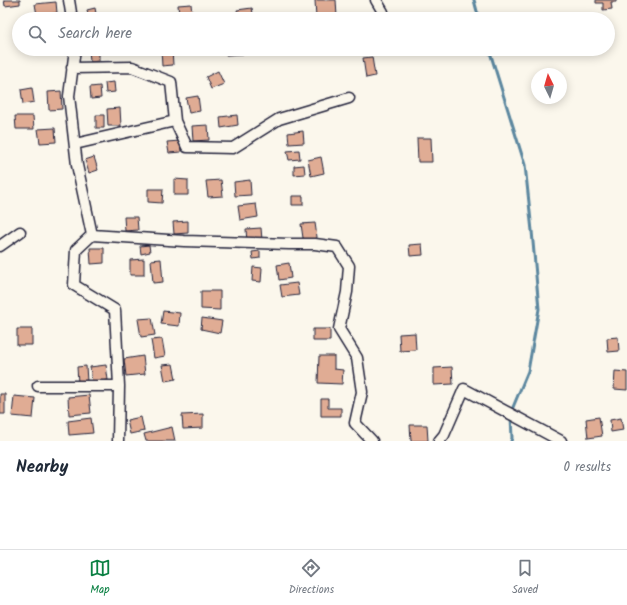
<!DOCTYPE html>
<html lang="en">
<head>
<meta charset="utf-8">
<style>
	:root { --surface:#fff; --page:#f2f2f3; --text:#1f2937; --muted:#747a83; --line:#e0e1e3; --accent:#0b8043 }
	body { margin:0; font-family:Kalam,sans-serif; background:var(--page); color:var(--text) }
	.compass { position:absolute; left:531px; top:68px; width:36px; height:36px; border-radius:50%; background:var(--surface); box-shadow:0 2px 10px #0003; rotate:355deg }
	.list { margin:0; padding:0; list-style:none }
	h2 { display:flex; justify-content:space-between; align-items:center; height:52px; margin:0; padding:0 16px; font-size:17px }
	h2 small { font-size:13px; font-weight:400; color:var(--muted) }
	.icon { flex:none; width:22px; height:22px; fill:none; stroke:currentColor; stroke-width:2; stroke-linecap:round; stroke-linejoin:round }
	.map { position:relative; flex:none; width:627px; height:441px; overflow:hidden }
	.search { position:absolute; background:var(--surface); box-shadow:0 2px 10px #0003; left:12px; right:12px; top:12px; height:44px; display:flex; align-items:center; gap:10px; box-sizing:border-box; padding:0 14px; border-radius:22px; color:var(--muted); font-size:15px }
	.sheet { height:108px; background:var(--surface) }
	nav { display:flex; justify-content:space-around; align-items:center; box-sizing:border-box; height:56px; border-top:1px solid var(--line); background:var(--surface); font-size:11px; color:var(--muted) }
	nav a { display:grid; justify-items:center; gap:2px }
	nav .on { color:var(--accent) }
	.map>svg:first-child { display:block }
</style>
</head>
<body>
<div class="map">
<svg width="627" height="441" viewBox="0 0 627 441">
	<rect width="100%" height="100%" fill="#fbf7ec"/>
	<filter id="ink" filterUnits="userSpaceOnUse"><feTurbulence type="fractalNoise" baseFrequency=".025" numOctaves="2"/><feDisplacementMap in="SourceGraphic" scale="8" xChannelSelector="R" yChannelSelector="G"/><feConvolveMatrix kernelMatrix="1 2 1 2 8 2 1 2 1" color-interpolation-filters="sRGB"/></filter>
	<g filter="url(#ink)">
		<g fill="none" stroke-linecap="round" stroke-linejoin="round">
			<path stroke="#5b879f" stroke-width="3" d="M474,0L479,19
				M489,49L525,165L532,231L539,309L528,371L511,412
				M511,441L512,438L511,417"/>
		</g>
		<path fill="#e0ac94" stroke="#22223b" d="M4,0H20V4L5,6Z
			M315,0H336L337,17L316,18Z
			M596,0H616V2H611L612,9L603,10V3H596Z
			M56,2L57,13L37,15L35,4Z
			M191,4L192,14L179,15L178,5Z
			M95,8L97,19H89L87,10Z
			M252,8L254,19H239L237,10Z
			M144,15L145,19H132V16Z
			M89,49H99V61L90,62Z
			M161,49H172L173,65L162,66Z
			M184,49H193L194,53L184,54Z
			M226,49H243V54L226,55Z
			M372,57L375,76L366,78L363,58Z
			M218,71L224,84L211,89L206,77Z
			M114,82L115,92L106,93L105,83Z
			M100,86L101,98L91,99L90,87Z
			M32,88L34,102L23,104L21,90Z
			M61,91L62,109L49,110L48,92Z
			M198,96L200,111L189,113L186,98Z
			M120,108L121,126H108L107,109Z
			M96,115H104V128H96Z
			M237,115L238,125L221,128L220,117Z
			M15,116H33L34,129H16Z
			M208,125L209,140L193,141L192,126Z
			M55,128L56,142L40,143L38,129Z
			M303,131L304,143L289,144L288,133Z
			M417,138H431L432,162H418Z
			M180,141L181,152L169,153L167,142Z
			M299,150L300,159L289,160L287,151Z
			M94,157L98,170L89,173L85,160Z
			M321,157L324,173L311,176L308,160Z
			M304,165L305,174L294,175V166Z
			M174,179L188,180V195H174Z
			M221,180L223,196L208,197L206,181Z
			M250,180L251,195L235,196L234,182Z
			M148,189H163L162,203L148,202Z
			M292,196H303V205H292Z
			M256,204L258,217L240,220L238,206Z
			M124,217H137L138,230L125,231Z
			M188,221V233L174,234L173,222Z
			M315,223L317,237L315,244L303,238L301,224Z
			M261,228L262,240L247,242L246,229Z
			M422,244L423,255L410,256L409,245Z
			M149,245L150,252L141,254L140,246Z
			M90,248H104V263L91,264Z
			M260,251V258L253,259L252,252Z
			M144,259V275H130V260Z
			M161,259L163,282L153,283L151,260Z
			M289,263L291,278L279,280L277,265Z
			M253,267L262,268L261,282L252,281Z
			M297,283L299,295L282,297L280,285Z
			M201,291H220V310L201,309Z
			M163,311L180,313L179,326L161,324Z
			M152,318L155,335L141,337L138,319Z
			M202,318L222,321L220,333L201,329Z
			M17,329H32V345H17Z
			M313,329H330V341H313Z
			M415,333L416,350L400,351L399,334Z
			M618,337L619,351L608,352L607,338Z
			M162,339L165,356L154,358L151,340Z
			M143,356L145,374L126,376L124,359Z
			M319,356H334V369L343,370L342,384L318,383Z
			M173,364L176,379L165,381L162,365Z
			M106,365L108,380L92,382L90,367Z
			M86,366L87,382L78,383L77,367Z
			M452,367L453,384L434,385V368Z
			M615,371L627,372V390L614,389Z
			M0,394H5V414H0Z
			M89,395L91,413L69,415L68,397Z
			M14,396L35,398L33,418L12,416Z
			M321,399H328V408H341V416H321Z
			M203,414V428L183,429L182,415Z
			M141,417L144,431L130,434L127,420Z
			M599,417L602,436L588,438L586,419Z
			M91,418L93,433L69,435L68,421Z
			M621,418L623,430L611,432L610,420Z
			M410,425H427L428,441H411Z
			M172,427L175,441H146L144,434Z"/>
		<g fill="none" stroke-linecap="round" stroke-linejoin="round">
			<defs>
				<path id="minor" d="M69,0L72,19
					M376,0L383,12
					M75,49L69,96L77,165L92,235L184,241L289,244H315L337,247L349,266L347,292L339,329L357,358L362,392L355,423L372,441
					M72,68L132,67L171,82L175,121
					M75,144L175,121L187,147L233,148L279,119L349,98
					M92,235L76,250L74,285L115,310L119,386L118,441
					M0,246L20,232
					M38,386H119
					M439,441L444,435L464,389L561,441"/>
			</defs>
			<use href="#minor" stroke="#22223b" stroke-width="13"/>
			<use href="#minor" stroke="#fbf7ec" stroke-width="10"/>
		</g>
	</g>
</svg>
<svg class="compass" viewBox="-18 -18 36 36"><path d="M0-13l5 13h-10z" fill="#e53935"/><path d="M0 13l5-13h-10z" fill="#747a83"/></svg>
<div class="search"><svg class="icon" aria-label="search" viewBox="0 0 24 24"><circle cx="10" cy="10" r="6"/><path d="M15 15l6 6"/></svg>Search here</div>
</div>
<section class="sheet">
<h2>Nearby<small>0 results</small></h2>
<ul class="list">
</ul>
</section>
<nav>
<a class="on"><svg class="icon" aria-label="map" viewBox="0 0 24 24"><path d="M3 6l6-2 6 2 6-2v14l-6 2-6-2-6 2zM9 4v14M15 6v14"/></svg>Map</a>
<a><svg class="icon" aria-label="directions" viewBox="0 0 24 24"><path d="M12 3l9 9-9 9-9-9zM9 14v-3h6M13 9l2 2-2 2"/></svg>Directions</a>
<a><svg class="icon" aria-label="saved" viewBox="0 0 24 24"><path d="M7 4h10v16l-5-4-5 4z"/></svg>Saved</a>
</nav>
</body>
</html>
